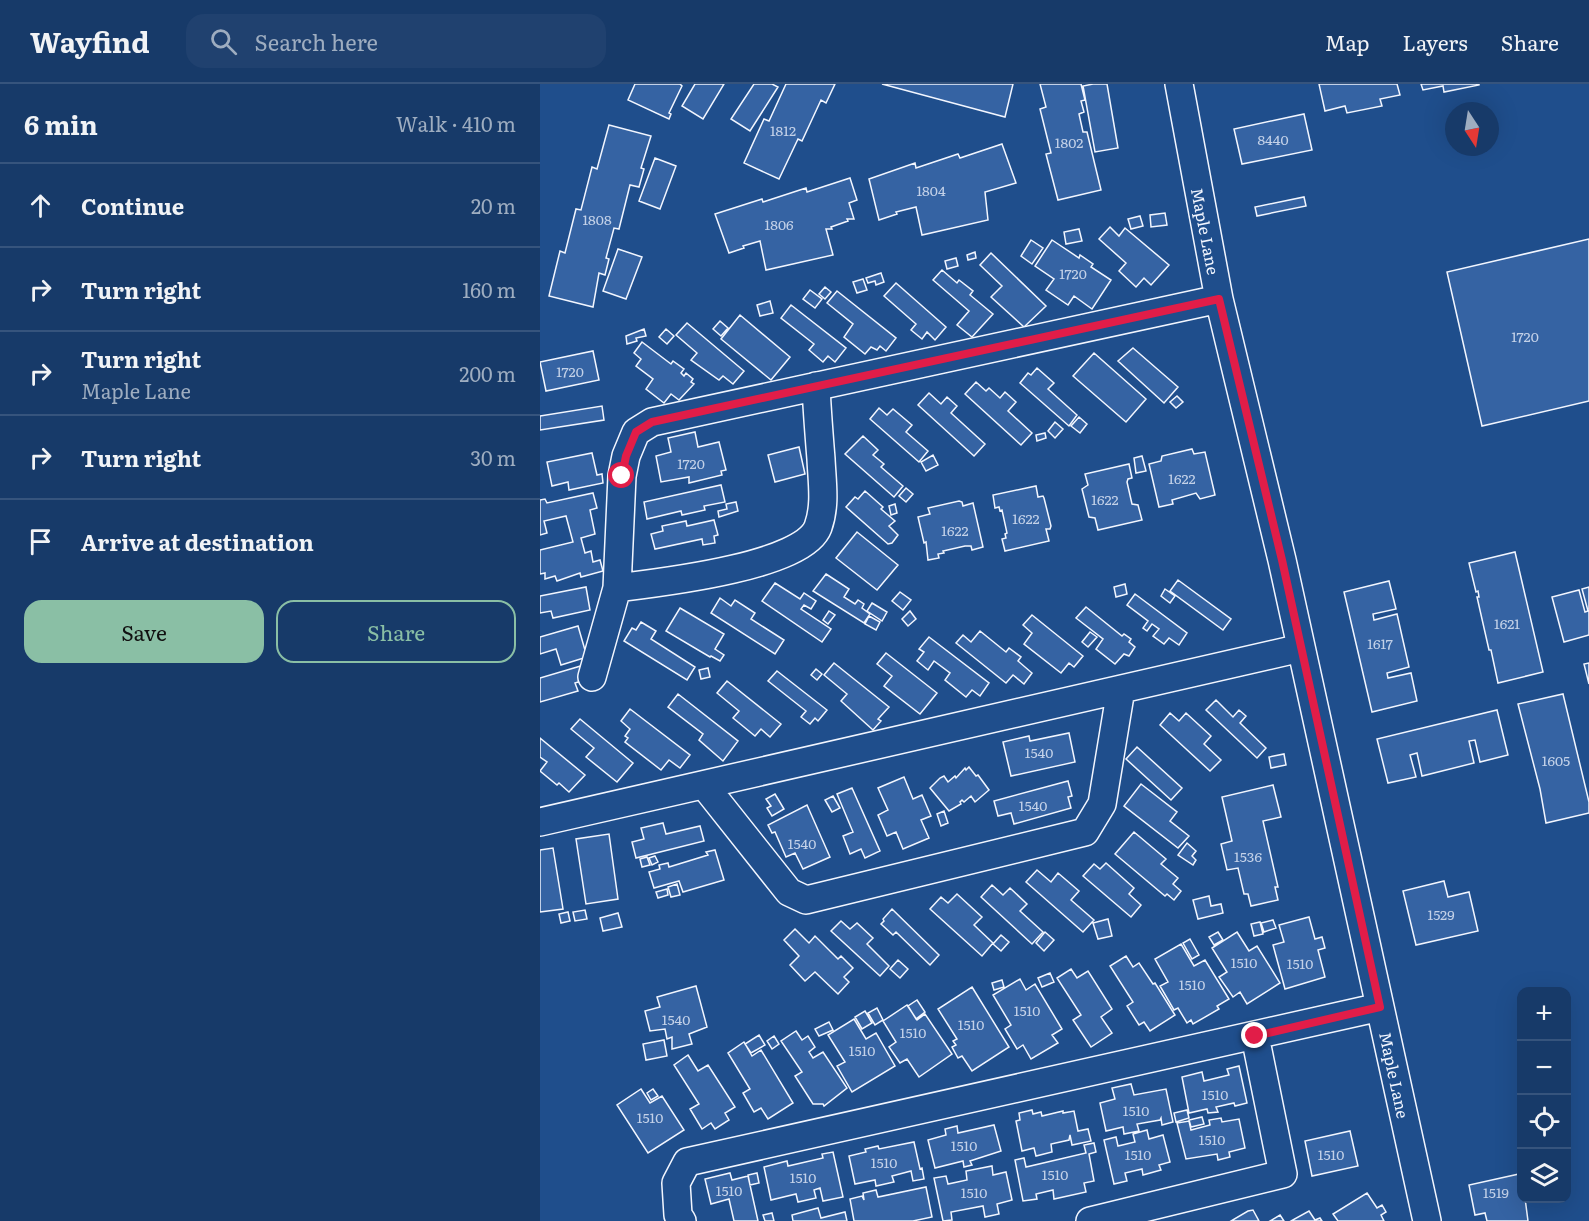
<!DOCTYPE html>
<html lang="en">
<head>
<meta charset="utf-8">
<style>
	:root { --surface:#173a69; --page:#20416f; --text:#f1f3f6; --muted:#9eadc0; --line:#36547d; --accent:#8abfa5 }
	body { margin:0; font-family:Literata,serif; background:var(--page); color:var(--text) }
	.controls { position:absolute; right:18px; bottom:18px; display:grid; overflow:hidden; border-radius:12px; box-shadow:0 6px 24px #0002 }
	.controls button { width:54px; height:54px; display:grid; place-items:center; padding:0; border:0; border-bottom:2px solid var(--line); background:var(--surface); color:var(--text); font:30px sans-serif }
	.compass { position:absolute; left:905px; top:18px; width:54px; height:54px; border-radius:50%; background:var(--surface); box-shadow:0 6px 24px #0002; rotate:168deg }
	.stop { position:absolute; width:18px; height:18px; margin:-14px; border:4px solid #e11d48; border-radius:50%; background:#fff }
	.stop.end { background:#e11d48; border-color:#fff; box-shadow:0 2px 6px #0008 }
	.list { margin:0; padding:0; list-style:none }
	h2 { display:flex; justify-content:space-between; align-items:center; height:78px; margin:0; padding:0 24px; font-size:26px }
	h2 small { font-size:20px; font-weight:400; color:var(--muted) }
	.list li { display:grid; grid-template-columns:39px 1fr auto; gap:18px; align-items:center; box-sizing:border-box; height:84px; padding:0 24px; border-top:2px solid var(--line) }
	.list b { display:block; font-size:22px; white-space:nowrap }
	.list p { margin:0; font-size:20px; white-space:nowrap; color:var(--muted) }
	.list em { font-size:20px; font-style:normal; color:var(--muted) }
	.actions { display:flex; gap:12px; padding:18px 24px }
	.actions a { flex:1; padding:14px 0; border:2px solid var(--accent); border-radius:18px; text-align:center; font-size:21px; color:var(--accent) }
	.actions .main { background:var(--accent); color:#111 }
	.icon { flex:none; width:33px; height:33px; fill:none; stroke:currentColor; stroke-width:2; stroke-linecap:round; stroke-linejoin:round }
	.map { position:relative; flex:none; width:1049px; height:1137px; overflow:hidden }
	header { display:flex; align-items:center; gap:36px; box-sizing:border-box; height:84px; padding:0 30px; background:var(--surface); border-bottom:2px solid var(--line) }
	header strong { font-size:28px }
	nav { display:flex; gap:33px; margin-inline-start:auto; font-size:21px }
	.search { width:420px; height:54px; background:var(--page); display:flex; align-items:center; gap:15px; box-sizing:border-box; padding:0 21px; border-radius:18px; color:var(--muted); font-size:22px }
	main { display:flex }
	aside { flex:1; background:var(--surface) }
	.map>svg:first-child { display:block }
</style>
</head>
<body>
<header>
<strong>Wayfind</strong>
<div class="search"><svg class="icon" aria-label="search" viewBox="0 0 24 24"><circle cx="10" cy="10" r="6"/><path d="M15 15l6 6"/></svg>Search here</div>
<nav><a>Map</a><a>Layers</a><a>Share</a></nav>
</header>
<main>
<aside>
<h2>6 min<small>Walk · 410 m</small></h2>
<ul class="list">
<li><svg class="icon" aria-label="ahead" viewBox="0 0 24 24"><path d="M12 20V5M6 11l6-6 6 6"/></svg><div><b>Continue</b></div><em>20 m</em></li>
<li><svg class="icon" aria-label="right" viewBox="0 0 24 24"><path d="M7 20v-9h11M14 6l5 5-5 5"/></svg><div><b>Turn right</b></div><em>160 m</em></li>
<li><svg class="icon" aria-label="right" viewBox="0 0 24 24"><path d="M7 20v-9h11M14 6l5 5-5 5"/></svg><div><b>Turn right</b><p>Maple Lane</p></div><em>200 m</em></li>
<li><svg class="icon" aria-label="right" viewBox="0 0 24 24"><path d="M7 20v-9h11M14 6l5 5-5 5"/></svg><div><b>Turn right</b></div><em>30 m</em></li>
<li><svg class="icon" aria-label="arrive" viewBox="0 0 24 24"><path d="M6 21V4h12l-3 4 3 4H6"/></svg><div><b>Arrive at destination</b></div></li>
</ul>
<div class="actions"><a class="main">Save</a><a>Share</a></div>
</aside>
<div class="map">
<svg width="1049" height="1137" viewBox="0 0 1049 1137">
	<rect width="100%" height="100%" fill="#1f4e8c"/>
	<path fill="#3563a3" stroke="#f2f6ff" stroke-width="1.5" d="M95,0H140L142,2L129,29L131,30L129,35L88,16Z
		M155,0H184L163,35L142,22Z
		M214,0H232L238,3L210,47L191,35Z
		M246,0H295L286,19L281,16L262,57L258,55L239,95L204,79L224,35L229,37Z
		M342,0H473L465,33Z
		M500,0H541L545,16L541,17L544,28L539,30L543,48H547L561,106L518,116L506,70L511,69L500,25L506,23Z
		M553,0H567L578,64L555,68L543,2Z
		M779,0H857L860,11L840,15L842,22L807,29L805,22L785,27Z
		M881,0H939V1L904,8L903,2L883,6Z
		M764,30L772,66L702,80L694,45Z
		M69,41L111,52L101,84L104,85L99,103L90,101L79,145L74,144L66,174L69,175L65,191L59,189L53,223L9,212L20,167L25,169L36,125L41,126L52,83L57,85Z
		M462,60L476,99L445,108L448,136L382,151L376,123L356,128L357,130L339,136L329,95L375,79L376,84L418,70L420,74Z
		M115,74L136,82L120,125L99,117Z
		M310,94L317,116L309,119L314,135H307L308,137L291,143L292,145H286L293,171L226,186L220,157L203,162L204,164L189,169L175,130L222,115L223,118L266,104L267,108Z
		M764,113L766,122L717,132L715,123Z
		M625,129L627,141L611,143L610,131Z
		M600,132L603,142L591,145L588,135Z
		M570,143L579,152L585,144L629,181L611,201L604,194L596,203L579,187L586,179L559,155Z
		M539,145L542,157L526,160L524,148Z
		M1049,155V317L942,342L907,188Z
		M491,156L503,164L492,180L481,172Z
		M512,156L539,174L540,171L553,180L551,183L571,196L552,225L534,212L528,221L506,206L514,195L495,182Z
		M78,165L102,173L86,215L63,207Z
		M435,168L436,174L428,176L427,171Z
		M451,169L506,222L484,243L451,213L462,202L440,181Z
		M416,174L418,182L407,185L405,177Z
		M402,186L417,199L419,196L433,207L430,211L453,230L432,253L417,241L429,227L393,196Z
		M341,189L344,198L336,201L335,197L328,199L326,194Z
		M323,195L327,206L317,209L313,198Z
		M356,199L406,243L395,256L387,248L382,255L371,246L376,240L344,212Z
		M285,203L291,208L285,215L279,210Z
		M270,206L282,215L275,224L263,215Z
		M297,207L356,254L346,267L340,262L337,266L331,263L325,270L304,253L313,240L287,219Z
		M230,217L233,229L220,232L217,221Z
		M251,221L306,264L295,278L288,272L283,278L269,266L274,260L241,234Z
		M200,231L250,273L231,296L181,255Z
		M180,237L188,244L181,252L173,245Z
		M147,239L204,287L193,300L183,292L179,296L151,276L157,269L136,251Z
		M104,245L106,252L96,254L97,257L87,260L86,252Z
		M126,245L134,252L127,260L119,253Z
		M102,258L131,280L133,277L144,285L141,289L144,292L146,289L153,295L151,298L154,300L139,316L131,310L124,319L106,305L113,295L96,282L101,275L94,269Z
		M593,264L638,303L624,319L578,277Z
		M53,267L59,296L6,307L0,278Z
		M554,269L606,315L586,338L533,292Z
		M497,284L514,299L508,305L537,331L529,342L480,299L488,289L491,291Z
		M436,298L446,307L449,304L460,314L465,308L476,318L468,327L492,349L481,361L425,310Z
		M389,309L401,320L407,313L417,322L411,329L445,360L434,372L378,321Z
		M637,312L643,318L636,324L630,318Z
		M62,322L64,336L0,346V332Z
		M339,324L347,331L353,325L372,341L366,348L388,367L379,378L330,335Z
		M539,333L547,340L540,349L531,342Z
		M515,338L523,345L515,354L508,347Z
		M155,348L158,363L179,358L186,386L181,387L182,391L149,399V393L121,398L116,372L131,368L128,354Z
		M505,349L506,354L497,357L496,351Z
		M323,352L338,366L333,371L344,380L341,383L363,402L354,413L305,370Z
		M259,363L265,390L235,398L228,371Z
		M652,365L654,370L665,368L675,411L660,415L656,409L632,416L633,420L619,423L609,380L621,377L622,372Z
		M52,369L57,391L62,390L63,399L29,406L28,398L12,402L7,378Z
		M393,371L398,381L386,387L381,378Z
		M602,372L606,387L596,389L594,374Z
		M589,380L592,394L588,395L587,398L592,420L598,421L602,436L558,446L555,434L549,433L542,405L548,401L545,390Z
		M181,401L185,418L164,422L165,426L142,431L141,427L107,435L104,418Z
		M496,402L498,413L503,412L504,414L511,442L510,445H506L509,457L465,467L462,455L466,454L465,450L467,449L462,426L460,427L459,423L455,424L453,411Z
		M366,404L373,410L366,418L359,412Z
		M325,407L343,423L341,425L355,437L349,442L358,451L352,459L348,460L306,423L315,413L318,415Z
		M53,409L57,424L50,426L55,450L41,454L45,469L51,467L53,478L60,476L63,487L41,493L40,489L17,497L15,492L5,495V489L0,490V466L33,458L26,432L4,437L7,449L0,451V416L5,415L7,419Z
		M419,417L422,418L423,422L433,419L443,463L432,466L431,462H425L403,467L404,469L398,470L399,474L388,476L386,458L384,459L378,433L390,430L388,424Z
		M196,418L198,427L179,433L178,427L187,425L186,420Z
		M355,420L357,429L351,431L349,422Z
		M174,436L178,451L174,452L175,459L163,461L162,455L115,465L111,450L123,447L122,442L146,437L147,442Z
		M317,448L358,481L337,506L296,474Z
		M975,468L1003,588L958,599L951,566H949L937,513H939L938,507L936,508L929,479Z
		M286,490L309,505L304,513L315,520L318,516L324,520L322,524L330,530L324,539L273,507Z
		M638,496L691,535L683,546L630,507Z
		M849,497L856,525L833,530L834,536L857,530L869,583L847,589L848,594L871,589L877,617L832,628L804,508Z
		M235,499L260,515L264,509L276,517L271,525L264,521L261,525L291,545L282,558L222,517Z
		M585,500L587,510L576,513L574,503Z
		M46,503L50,526L13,534L11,527L0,529V512Z
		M1049,503V551L1024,558L1012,513L1039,506L1045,528L1048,527L1042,505Z
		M625,505L635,512L630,519L621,512Z
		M360,508L371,516L363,526L352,517Z
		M595,510L647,549L639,561L629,554L624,560L613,552L619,545L612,540L607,547L603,544L608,537L587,521Z
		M180,514L191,522L195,516L215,529L211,535L244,556L235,570L171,529Z
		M332,519L347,528L342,537L327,527Z
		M546,523L582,552L584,550L591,555L589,558L595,563L589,572L584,570L575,580L556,565L563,555L536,534Z
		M140,524L184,550L175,565L184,571L180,577L171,572L170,573L126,547Z
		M289,527L295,531L288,540L283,536Z
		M370,527L376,535L368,542L362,535Z
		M492,531L543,572L534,583L529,579L521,589L484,560L492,549L483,541Z
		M329,532L340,538L336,546L325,540Z
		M101,538L116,547L111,555L155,583L147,596L84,557L92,544L96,546Z
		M38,542L47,573L21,581L16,565L0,570V553Z
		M440,547L466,568L469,564L481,573L478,577L492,589L484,600L473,591L466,599L416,559L423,551L431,558Z
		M550,548L557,553L548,563L542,558Z
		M389,553L449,599L440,612L432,606L426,613L405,596L410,589L394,577L388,586L377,577L384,568L379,565Z
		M346,569L397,609L380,630L344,602L352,592L337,580Z
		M294,579L349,623L338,635L341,637L333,646L301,617L307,610L284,591Z
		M1049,579V600L1044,580Z
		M44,581L48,595L35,599L38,607L0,618V594Z
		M168,584L170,593L161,595L159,586Z
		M276,585L282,590L277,596L271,591Z
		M237,587L287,626L278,637L275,634L270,640L261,633L266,627L228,597Z
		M187,597L241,640L230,653L221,645L215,652L193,634L199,627L177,609Z
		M138,610L198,657L183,677L159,656L163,650L128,623Z
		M1023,610L1049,718V729L1006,739L1000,705L978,620Z
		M676,616L693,633L699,626L706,632L700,639L726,664L717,674L666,626Z
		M90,625L150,671L140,684L129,676L121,686L85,658L88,654L85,652L90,645L81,637Z
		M957,626L968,671L940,678L935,656L929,657L934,679L882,692L877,669L870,671L876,693L848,699L837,655Z
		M630,629L639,637L646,629L671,652L664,660L681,676L670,687L620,641Z
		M40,635L93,679L77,698L46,673L54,664L31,645Z
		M529,649L535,678L471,692L463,658L489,652L490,657Z
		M0,654L45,691L29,708L19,699L17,701L0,687L7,678L0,673Z
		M597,663L642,704L631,716L586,675Z
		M744,670L746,681L731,684L729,673Z
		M429,683L436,692L438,691L449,706L435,718L431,712L424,718L422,716L420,718L421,720L409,727L390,704L400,694L404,692L408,698L415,692L416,694L425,684L426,686Z
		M364,693L373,715L382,711L391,732L381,736L389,754L363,765L356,748L347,752L338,731L348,726L338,704Z
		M528,697L532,712L528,713L531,724L474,740L471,729L458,732L454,717Z
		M601,700L637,728L630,737L649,752L638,764L584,722Z
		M733,701L741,733L723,737L738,803H735L738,816L711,822L708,810H704L698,784L687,786L681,760L692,757L682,713Z
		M312,704L340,767L325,774L321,765L310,770L303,752L313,748L297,710Z
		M235,710L244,725L232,732L227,724L231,722L226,715Z
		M293,712L300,724L292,728L285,716Z
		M267,721L290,773L263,785L255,769L246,773L235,748L232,749L228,741Z
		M404,727L408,739L401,742L397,730Z
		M123,739L126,750L160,742L164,757L96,774L92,758L104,755L101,744Z
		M594,748L626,775L621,780L638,794L633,800L641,807L634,816L627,810L625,812L575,770Z
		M69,750L78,815L46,820L36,755Z
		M647,759L656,767L652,772L656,776L653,781L638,771Z
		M13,764L23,825L0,828V766Z
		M175,766L184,796L143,808L139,797L114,804L109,788L120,785L119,781L128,779L129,783L168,771L166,768Z
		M115,772L118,778L112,781L109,774Z
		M107,773L110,781L102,783L100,775Z
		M566,779L594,804L589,810L601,821L591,833L543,792L554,780L560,785Z
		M497,786L511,798L518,789L539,807L531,816L554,836L543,848L486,798Z
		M904,797L908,813L929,808L938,847L876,861L863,807Z
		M137,800L140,811L131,813L128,803Z
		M452,801L463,811L470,804L487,820L480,827L503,848L492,860L441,813Z
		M127,805L128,811L118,814L116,808Z
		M417,810L442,833L434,841L453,859L442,872L390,825L401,813L408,819Z
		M669,812L671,822L681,820L683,829L658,835L653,816Z
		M352,825L399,871L390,881L356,848L353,851L341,840L344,837L343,835Z
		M45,826L47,835L35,837L33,828Z
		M28,828L30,837L21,839L19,830Z
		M78,829L82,843L63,847L60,834Z
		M769,833L775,855L782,853L785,864L778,866L785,893L745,905L733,861L744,858L739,841Z
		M568,835L572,852L558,855L553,839Z
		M733,836L736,844L724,848L721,839Z
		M301,837L310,845L317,839L333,854L327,860L349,882L340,892L291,847Z
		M720,838L723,850L714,852L711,840Z
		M255,845L269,859L275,852L298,875L301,872L313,884L304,893L309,898L298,910L275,888L265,897L250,881L259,872L244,856Z
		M505,848L514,856L504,867L496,859Z
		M678,848L683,856L674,861L669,853Z
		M697,848L709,867L717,862L740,899L707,920L700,908L693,913L679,893L687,888L672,864Z
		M461,851L469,858L461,867L453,860Z
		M650,855L659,871L652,875L643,859Z
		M641,860L654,882L665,876L689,915L677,922L679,925L653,940L651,936L647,939L638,924L634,926L620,902L628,898L615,875Z
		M586,872L593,883L599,879L613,900L615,899L635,931L610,947L604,938L599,941L587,922L593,918L570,882Z
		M358,876L368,885L360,894L350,885Z
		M531,885L537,894L548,887L572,925L561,933L572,949L551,963L533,936L541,931L517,894Z
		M510,889L514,898L502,903L498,894Z
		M480,895L486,906L495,900L522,945L512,951L518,959L491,975L483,961L477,965L465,945L471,941L453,911Z
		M462,896L464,903L454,906L452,899Z
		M156,902L167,943L149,950L152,960L132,965V953L127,955L125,945L110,947L105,927L120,923L117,913Z
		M432,903L469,963L432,987L422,972L418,974L412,963L416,961L413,957L417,955L398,925Z
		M377,916L385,928L376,935L368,922Z
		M367,921L377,936L385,930L412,970L379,993L367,975L360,979L349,963L356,958L343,937Z
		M337,924L343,936L335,941L328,929Z
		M325,927L332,939L322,945L315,933Z
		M314,935L326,955L336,949L355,982L312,1008L297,982L305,978L288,951Z
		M289,938L293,946L279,952L275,945Z
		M256,947L262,956L268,952L275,963L269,968L273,974L283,968L307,1004L284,1022L283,1020H273L255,992L262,988L241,957Z
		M219,951L225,961L211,969L205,960Z
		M234,952L239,960L232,965L227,957Z
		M124,956L127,972L106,976L103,960Z
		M204,958L212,972L221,966L253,1019L228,1035L221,1024L214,1028L203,1009L210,1005L188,969Z
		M148,971L158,987L168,981L195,1023L185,1029L189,1036L175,1045L171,1039L162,1045L150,1025L159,1020L134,981Z
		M699,982L707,1019L695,1022L694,1019L676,1023L678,1028L668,1029L667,1025L649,1029L642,993L662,988L664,997L689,991L687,985Z
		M591,1000L594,1011L626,1005L633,1038L622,1041L621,1034L620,1036L597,1040L599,1047L584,1050L583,1043L566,1047L560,1019L575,1015L572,1004Z
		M101,1005L110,1019L122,1012L144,1046L108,1069L77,1021Z
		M113,1005L118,1012L111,1016L107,1009Z
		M492,1026L493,1030L501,1028L502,1032L523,1027V1029L534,1027L538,1047L548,1045L551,1057L532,1061L530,1051L529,1056L511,1060L512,1068L496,1072L494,1064L482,1067L476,1037L480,1036L479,1029Z
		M647,1026L649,1034L636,1038L634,1029Z
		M662,1033L664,1040L651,1043L649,1036Z
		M681,1034L682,1038L699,1035L705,1064L689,1068L690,1073L678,1076L677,1070L646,1075L637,1039L649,1037L651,1046L670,1041L669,1036Z
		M454,1041L461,1067L430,1077L432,1081L424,1083L423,1077L395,1084L388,1056L406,1051L405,1045L417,1042L418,1049Z
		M607,1046L609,1055L623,1051L630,1078L619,1081L621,1086L603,1091L602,1085L585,1089L587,1097L574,1100L564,1056L576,1053L578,1062L595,1058L593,1050Z
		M810,1047L818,1082L772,1092L765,1057Z
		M374,1058L380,1085L382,1084L384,1095L373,1097L371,1087L352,1092L354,1098L336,1102L335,1096L315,1100L309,1072L326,1068L325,1065L338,1062L339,1065Z
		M554,1059L556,1068L549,1070L554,1097L544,1099L546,1108L514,1115L513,1106L496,1110L497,1115L483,1117L475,1076L484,1074L486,1083L546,1069L544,1061Z
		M293,1068L303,1113L283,1117L280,1104L274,1106L276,1114L258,1118L256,1110L231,1116L224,1083L247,1077L248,1082L283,1074L282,1070Z
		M452,1082L453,1091L466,1088L472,1116L457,1120L459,1130L445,1133L443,1122L411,1128L412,1136L403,1137L394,1094L406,1092L408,1100L427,1096L426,1087Z
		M190,1089L192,1096L208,1092L218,1137H194L189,1115L171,1120L165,1095Z
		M217,1089L219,1099L210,1101L208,1091Z
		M979,1090L981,1114H985L988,1137H947L945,1129L935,1131L929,1101Z
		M386,1103L392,1133L373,1137H314L310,1115L322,1112L324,1116L323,1109L336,1106L338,1113Z
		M827,1109L837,1124L842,1121L846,1128L841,1131L844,1137H798L793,1130Z
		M278,1124L281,1134L305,1128L307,1137H253L252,1131Z
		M713,1126L719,1137H691L708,1127Z
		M769,1127L775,1136L780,1134L782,1137H751Z
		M232,1129L234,1137H225L223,1131Z
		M740,1131L744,1137H730Z"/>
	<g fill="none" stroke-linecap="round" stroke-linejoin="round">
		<defs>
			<path id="minor" d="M639,0L679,215L742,476L887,1137
				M77,504C117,499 263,483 278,443C286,421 282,398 281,375C279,350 277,326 276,302
				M52,593L77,504L82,392L86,372L96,348L112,338L679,215
				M164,701L249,808L266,816L545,748L562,720L581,605
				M0,738L761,564
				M142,1137L138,1131L136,1099L147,1078L840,923
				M550,1137L743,1090L715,952"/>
		</defs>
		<use href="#minor" stroke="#f2f6ff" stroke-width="30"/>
		<use href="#minor" stroke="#1f4e8c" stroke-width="27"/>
	</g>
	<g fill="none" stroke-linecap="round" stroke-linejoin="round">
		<path stroke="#e11d48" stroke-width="8" d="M82,392L86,372L96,348L112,338L679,215L742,476L840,923L715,952"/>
	</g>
	<g text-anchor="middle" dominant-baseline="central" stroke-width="4.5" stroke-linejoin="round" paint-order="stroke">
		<g font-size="14" fill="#c3d1e8">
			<text x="243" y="46">1812</text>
			<text x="733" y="55">8440</text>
			<text x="529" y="58">1802</text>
			<text x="391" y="106">1804</text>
			<text x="57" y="135">1808</text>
			<text x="239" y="140">1806</text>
			<text x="533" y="189">1720</text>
			<text x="985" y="252">1720</text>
			<text x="30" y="287">1720</text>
			<text x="151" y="379">1720</text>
			<text x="642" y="394">1622</text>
			<text x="565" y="415">1622</text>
			<text x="486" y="434">1622</text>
			<text x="415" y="446">1622</text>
			<text x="967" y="539">1621</text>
			<text x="840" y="559">1617</text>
			<text x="499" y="668">1540</text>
			<text x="1016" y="676">1605</text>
			<text x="493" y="721">1540</text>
			<text x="262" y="759">1540</text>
			<text x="708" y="772">1536</text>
			<text x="901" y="830">1529</text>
			<text x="704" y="878">1510</text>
			<text x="760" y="879">1510</text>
			<text x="652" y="900">1510</text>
			<text x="487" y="926">1510</text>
			<text x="136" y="935">1540</text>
			<text x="431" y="940">1510</text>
			<text x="373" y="948">1510</text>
			<text x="322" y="966">1510</text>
			<text x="675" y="1010">1510</text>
			<text x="596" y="1026">1510</text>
			<text x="110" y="1033">1510</text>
			<text x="672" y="1055">1510</text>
			<text x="424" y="1061">1510</text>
			<text x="598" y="1070">1510</text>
			<text x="791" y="1070">1510</text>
			<text x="344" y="1078">1510</text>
			<text x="515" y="1090">1510</text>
			<text x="263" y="1093">1510</text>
			<text x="189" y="1106">1510</text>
			<text x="434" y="1108">1510</text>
			<text x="956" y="1108">1519</text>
		</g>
		<g font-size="16" fill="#f2f6ff" stroke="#1f4e8c">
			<text transform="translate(666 147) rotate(79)">Maple Lane</text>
			<text transform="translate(855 991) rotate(78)">Maple Lane</text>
		</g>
	</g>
</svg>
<div class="controls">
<button>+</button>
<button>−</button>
<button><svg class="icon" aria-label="locate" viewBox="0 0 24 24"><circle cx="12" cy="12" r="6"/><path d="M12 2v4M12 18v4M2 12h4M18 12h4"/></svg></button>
<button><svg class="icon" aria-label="layers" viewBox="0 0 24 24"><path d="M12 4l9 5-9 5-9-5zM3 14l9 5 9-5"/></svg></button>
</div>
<svg class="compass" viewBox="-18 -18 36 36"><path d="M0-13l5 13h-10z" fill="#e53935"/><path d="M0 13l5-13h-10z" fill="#9eadc0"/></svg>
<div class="stop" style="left:82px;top:392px"></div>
<div class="stop end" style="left:715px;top:952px"></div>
</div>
</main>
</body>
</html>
